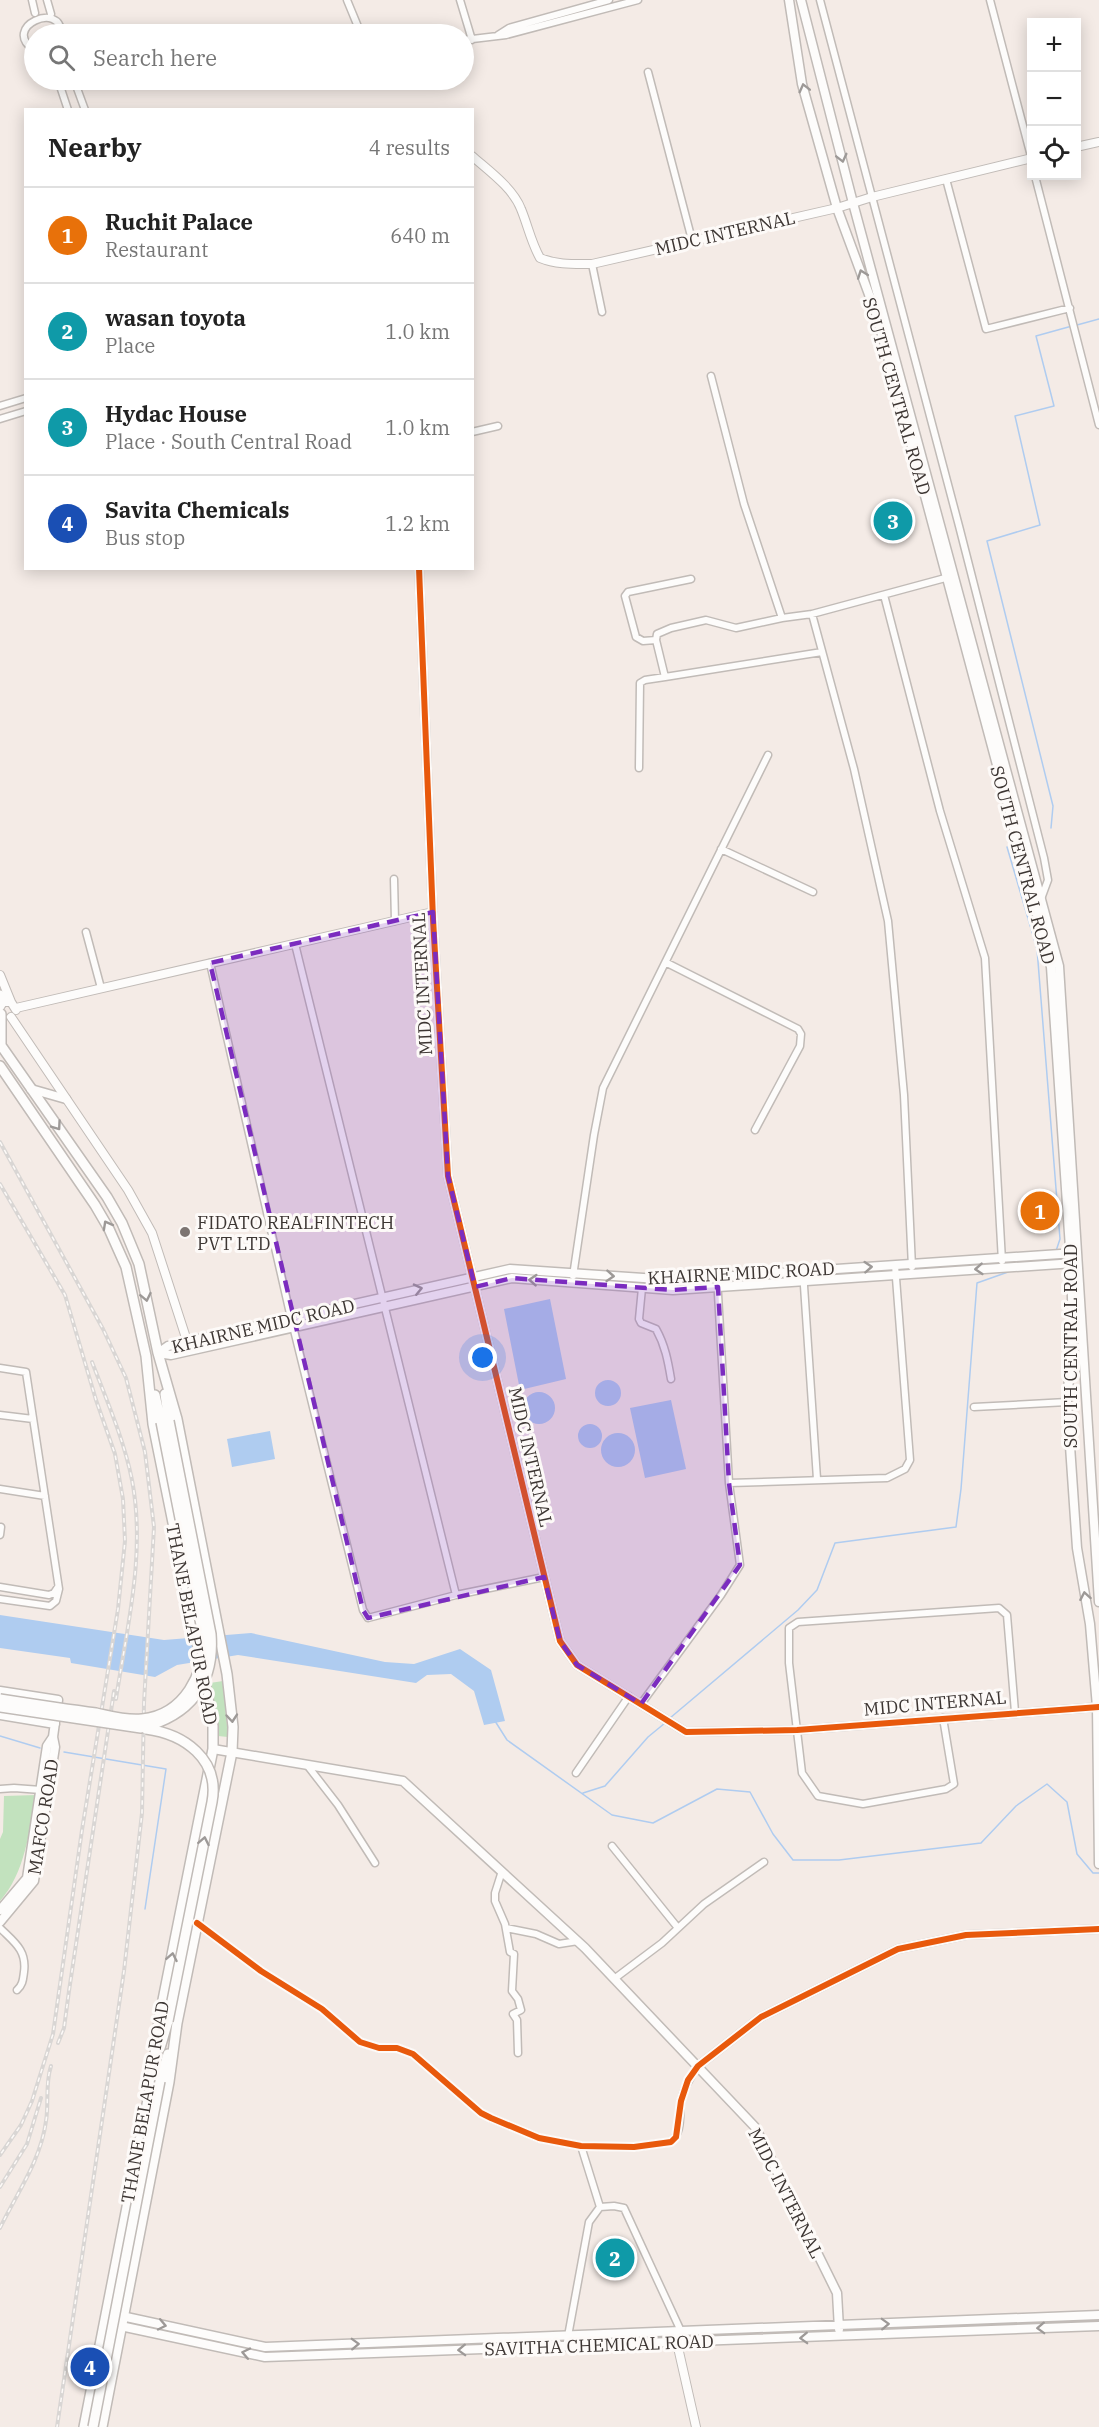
<!DOCTYPE html>
<html lang="en">
<head>
<meta charset="utf-8">
<style>
	:root { --surface:#fff; --page:#f2f2f2; --text:#222; --muted:#767676; --line:#e0e0e0; --accent:#ea580c }
	body { margin:0; font-family:"IBM Plex Serif",serif; background:var(--page); color:var(--text) }
	.controls { position:absolute; right:18px; top:18px; display:grid; overflow:hidden; border-radius:0px; box-shadow:0 3px 15px #0003 }
	.controls button { width:54px; height:54px; display:grid; place-items:center; padding:0; border:0; border-bottom:2px solid var(--line); background:var(--surface); color:var(--text); font:30px sans-serif }
	.you { position:absolute; left:483px; top:1358px; width:21px; height:21px; margin:-15px; border:4px solid #fff; border-radius:50%; background:#1a73e8; box-shadow:0 0 0 9px #1a73e833 }
	.badge { display:grid; place-items:center; width:39px; height:39px; border-radius:50%; background:var(--accent); color:#fff; font-size:20px; font-weight:700 }
	.pin { position:absolute; translate:-50% -50%; border:3px solid #fff; box-shadow:0 2px 6px #0006 }
	.list { margin:0; padding:0; list-style:none }
	h2 { display:flex; justify-content:space-between; align-items:center; height:78px; margin:0; padding:0 24px; font-size:26px }
	h2 small { font-size:20px; font-weight:400; color:var(--muted) }
	.list li { display:grid; grid-template-columns:39px 1fr auto; gap:18px; align-items:center; box-sizing:border-box; height:96px; padding:0 24px; border-top:2px solid var(--line) }
	.list b { display:block; font-size:22px; white-space:nowrap }
	.list p { margin:0; font-size:20px; white-space:nowrap; color:var(--muted) }
	.list em { font-size:20px; font-style:normal; color:var(--muted) }
	.icon { flex:none; width:33px; height:33px; fill:none; stroke:currentColor; stroke-width:2; stroke-linecap:round; stroke-linejoin:round }
	.map { position:relative; flex:none; width:1099px; height:2427px; overflow:hidden }
	.search { position:absolute; background:var(--surface); box-shadow:0 3px 15px #0003; left:24px; top:24px; width:450px; height:66px; display:flex; align-items:center; gap:15px; box-sizing:border-box; padding:0 21px; border-radius:33px; color:var(--muted); font-size:22px }
	.panel { position:absolute; background:var(--surface); box-shadow:0 3px 15px #0003; left:24px; top:108px; width:450px; height:462px; border-radius:0px }
	.map>svg:first-child { display:block }
</style>
</head>
<body>
<div class="map">
<svg width="1099" height="2427" viewBox="0 0 1099 2427">
	<rect width="100%" height="100%" fill="#f4ebe6"/>
	<path fill="#c2e2be" d="M223,1681L228,1737L218,1736V1726L210,1683Z
		M36,1795C29,1832 25,1873 0,1901V1839L3,1832L4,1796Z"/>
	<path fill="#afccf0" d="M550,1299L566,1379L520,1390L504,1309Z
		M595 1393a13 13 0 1 1 26 0a13 13 0 1 1-26 0Z
		M523 1408a16 16 0 1 1 32 0a16 16 0 1 1-32 0Z
		M671,1400L686,1469L645,1478L630,1408Z
		M578 1436a12 12 0 1 1 24 0a12 12 0 1 1-24 0Z
		M270,1431L275,1459L232,1467L227,1439Z
		M601 1450a17 17 0 1 1 34 0a17 17 0 1 1-34 0Z
		M0,1615L164,1640L251,1633L385,1662L414,1664L460,1649L491,1670L505,1721L484,1725L474,1691L451,1674L427,1675L416,1683L238,1655L177,1665L155,1677L71,1663L70,1658L0,1648Z"/>
	<g fill="none" stroke-linecap="round" stroke-linejoin="round">
		<path stroke="#afccf0" stroke-width="1.5" d="M1077,325L1099,319
			M1051,828L1053,806L987,541L1040,525L1015,416L1054,406L1036,336L1072,326
			M1007,847L1037,949L1060,1239L1056,1251
			M670,1718L798,1610L817,1590L835,1543L956,1527L961,1489L977,1283L1008,1272
			M495,1721L507,1740L612,1815L653,1823L717,1789L750,1792L773,1834L793,1860H839L981,1843L1016,1806L1047,1784L1067,1802L1077,1854L1093,1873H1099
			M0,1736L40,1748
			M64,1752L166,1769L145,1909
			M583,1793L605,1786L648,1737L665,1723"/>
		<defs>
			<path id="minor" d="M32,0L35,13
				M47,0L51,14
				M347,0L361,34
				M460,0L472,40
				M820,0L959,526L1044,858L1048,880L1041,899
				M990,0L1032,160
				M498,35L509,28L609,0
				M464,40L506,35L638,0
				M34,50C0,27 62,0 61,34
				M648,72L692,240
				M58,80L68,110
				M74,80L85,110
				M1035,176L1099,425
				M946,179L986,329L1070,308
				M592,264L602,312
				M711,376L744,504L782,618L812,614L949,577
				M0,406L26,398
				M0,419L26,411
				M472,432L498,426
				M884,595L940,811L985,958L1002,1261
				M812,614L854,769L888,921L904,1095L912,1267
				M656,640L643,641L636,637L625,596L628,592L691,579
				M665,677L822,652
				M639,768L640,683L645,680L665,677L656,640L657,634L671,628L706,620L736,628L782,618
				M721,849L813,892
				M394,879L395,921
				M86,932L101,988
				M295,944L456,1595
				M210,963L291,1318L363,1610L368,1618L456,1595L544,1577
				M667,963L798,1029L801,1034L800,1046L755,1130
				M803,1271L817,1479
				M573,1276L594,1135L603,1088L768,755
				M642,1288L639,1319L641,1323L656,1329C665,1345 668,1361 671,1379
				M0,1368L26,1372L59,1589L56,1601L50,1606L0,1599
				M974,1407L1067,1402
				M0,1415L33,1419
				M729,1483L887,1478L905,1469L910,1460L895,1265
				M0,1489L45,1496
				M0,1535L1,1527
				M0,1587L49,1595L54,1593L58,1587
				M641,1704L721,1595L740,1565L729,1483L717,1277
				M943,1718L954,1784L946,1789L863,1804L818,1796L802,1773L789,1663V1628L798,1622L999,1608L1007,1615L1015,1712
				M307,1765L338,1805L375,1863
				M576,1773L629,1696
				M0,1789L14,1788L41,1790
				M612,1846L678,1928
				M502,1871L495,1893V1901L505,1924L510,1952L514,1954L512,1991L518,1999L521,2010L513,2014L517,2020L518,2053
				M197,1923L261,1971L322,2009L360,2042L379,2048H397L413,2054L481,2113L491,2118L539,2138L581,2146L634,2147L671,2142C683,2131 679,2115 681,2101C684,2087 690,2077 698,2066
				M0,1928C14,1942 27,1950 24,1972C23,1979 23,1985 17,1990
				M506,1928L536,1934L559,1944L578,1941
				M614,1979L662,1943L704,1904L764,1862
				M581,2146L600,2207
				M566,2347L589,2222L600,2207L614,2206L624,2208L686,2342"/>
			<path id="tertiary" d="M1076,147L1099,142
				M472,156C489,171 513,188 521,209C528,226 531,242 540,258C557,265 574,264 592,264L837,208L872,197L1032,158
				M419,568L433,919L448,1176L560,1641L577,1665L686,1732L797,1730L1099,1707
				M0,975L11,1002
				M0,1007L3,1002H11L16,1010
				M16,1008L433,912
				M11,1017L128,1190L152,1233L189,1347
				M698,2066L761,2017L898,1949L966,1935L1099,1929
				M672,2332L677,2343L696,2427"/>
			<path id="secondary" d="M789,0L802,84L837,208L877,316L1051,967L1071,1263L1073,1332L1067,1402L1077,1548L1090,1624L1097,1707L1099,1864
				M801,0L853,203L1059,966L1099,1602
				M31,1089L66,1099
				M158,1353L168,1346L510,1269L673,1280L1075,1253
				M158,1353L171,1355L512,1278L673,1290L1075,1263
				M0,1691L58,1700L53,1737L55,1747L34,1881L0,1922
				M0,1715L55,1724
				M213,1749L403,1781L585,1948L755,2127L837,2293L839,2329
				M0,1910L27,1878L47,1746L53,1737
				M117,2315L265,2347L1099,2315
				M116,2325L265,2357L1099,2326"/>
			<path id="primary" d="M0,995L3,1002
				M1,1014V1045
				M0,1044L107,1197L122,1223L139,1264L158,1353L177,1419L227,1674L233,1727L232,1752L177,2023L169,2082L102,2427
				M0,1066L95,1205L109,1229L126,1267L146,1356L153,1424L201,1661
				M165,1394L169,1421
				M155,1395L161,1422
				M160,2048L168,2021
				M160,2081L168,2054
				M84,2427L152,2079L159,2020L213,1749V1726L204,1677"/>
		</defs>
		<use href="#minor" stroke="#c1bbb7" stroke-width="9"/>
		<use href="#tertiary" stroke="#c1bbb7" stroke-width="10"/>
		<use href="#secondary" stroke="#c1bbb7" stroke-width="11"/>
		<use href="#primary" stroke="#c1bbb7" stroke-width="12"/>
		<use href="#minor" stroke="#fdfcfb" stroke-width="6"/>
		<use href="#tertiary" stroke="#fdfcfb" stroke-width="8"/>
		<use href="#secondary" stroke="#fdfcfb" stroke-width="8"/>
		<use href="#primary" stroke="#fdfcfb" stroke-width="9"/>
		<defs>
			<path id="rail" d="M0,1142L103,1329L126,1378L145,1452L154,1527L144,1703L142,1813L124,1971L57,2427
				M0,1184L65,1295L96,1400L115,1454L123,1499L125,1541L118,1609L82,1830L53,2034L32,2101L21,2125L0,2155
				M92,1362C107,1401 124,1440 132,1480C146,1553 127,1627 116,1699
				M58,2043L64,2028L69,1991L114,1691
				M0,2187L27,2144L41,2098
				M0,2228C17,2193 41,2160 46,2121C49,2103 45,2084 51,2066"/>
		</defs>
		<use href="#rail" stroke="#d9d6d4" stroke-width="4"/>
		<use href="#rail" stroke="#fdfaf8" stroke-width="1.5" stroke-dasharray="4.5" stroke-linecap="butt"/>
		<defs>
			<path id="primary-bridge" d="M0,1699C32,1704 64,1709 96,1713C110,1716 127,1721 142,1719C184,1715 206,1673 203,1635L161,1422
				M0,1707L141,1728C189,1716 215,1685 211,1634L169,1421
				M146,1729C184,1734 220,1759 212,1802L168,2021
				M93,2427L160,2081"/>
		</defs>
		<use href="#primary-bridge" stroke="#c1bbb7" stroke-width="12" stroke-linecap="butt"/>
		<use href="#primary-bridge" stroke="#fdfcfb" stroke-width="9"/>
		<defs>
			<path id="cycleway" d="M419,568L433,919L448,1176L560,1641L577,1665L686,1732L797,1730L1099,1707
				M197,1923L261,1971L322,2009L360,2042L379,2048H397L413,2054L481,2113L491,2118L539,2138L581,2146L634,2147L671,2142L676,2137L681,2101L688,2080L698,2066L761,2017L898,1949L966,1935L1099,1929"/>
		</defs>
		<use href="#cycleway" stroke="#fdfaf8" stroke-width="10"/>
		<use href="#cycleway" stroke="#e8590c" stroke-width="6"/>
	</g>
	<defs><path id="oneway-chevron" d="M-2-3.5L2.5 0L-2 3.5" fill="none" stroke-width="1.6" stroke-linecap="round" stroke-linejoin="round" transform="scale(1.5)"/></defs>
	<g stroke="#9d9997">
		<use href="#oneway-chevron" transform="translate(804 88) rotate(-104)"/>
		<use href="#oneway-chevron" transform="translate(842 158) rotate(76)"/>
		<use href="#oneway-chevron" transform="translate(862 274) rotate(-110)"/>
		<use href="#oneway-chevron" transform="translate(57 1126) rotate(55)"/>
		<use href="#oneway-chevron" transform="translate(107 1225) rotate(-119)"/>
		<use href="#oneway-chevron" transform="translate(868 1267) rotate(-4)"/>
		<use href="#oneway-chevron" transform="translate(979 1269) rotate(176)"/>
		<use href="#oneway-chevron" transform="translate(610 1276) rotate(4)"/>
		<use href="#oneway-chevron" transform="translate(533 1280) rotate(-176)"/>
		<use href="#oneway-chevron" transform="translate(418 1289) rotate(-13)"/>
		<use href="#oneway-chevron" transform="translate(146 1297) rotate(78)"/>
		<use href="#oneway-chevron" transform="translate(1085 1596) rotate(-100)"/>
		<use href="#oneway-chevron" transform="translate(232 1718) rotate(85)"/>
		<use href="#oneway-chevron" transform="translate(204 1841) rotate(-79)"/>
		<use href="#oneway-chevron" transform="translate(172 1957) rotate(-79)"/>
		<use href="#oneway-chevron" transform="translate(885 2324) rotate(-2)"/>
		<use href="#oneway-chevron" transform="translate(162 2325) rotate(12)"/>
		<use href="#oneway-chevron" transform="translate(1041 2328) rotate(178)"/>
		<use href="#oneway-chevron" transform="translate(804 2338) rotate(178)"/>
		<use href="#oneway-chevron" transform="translate(355 2344) rotate(-2)"/>
		<use href="#oneway-chevron" transform="translate(462 2350) rotate(178)"/>
		<use href="#oneway-chevron" transform="translate(246 2353) rotate(-168)"/>
	</g>
	<path fill="#7b2cbf" fill-opacity="0.2" stroke="#7b2cbf" stroke-width="4.5" stroke-dasharray="12 8" stroke-linejoin="round" d="M433,912L448,1176L475,1287L512,1278L673,1290L718,1287L729,1483L740,1565L641,1704L577,1665L560,1641L544,1577L368,1618L363,1610L210,963Z"/>
	<circle fill="#7d7572" stroke="#fdfaf8" stroke-width="2" cx="185" cy="1232" r="6"/>
	<g text-anchor="middle" dominant-baseline="central" stroke-width="6" stroke-linejoin="round" paint-order="stroke">
		<g font-size="18" fill="#3d3633" stroke="#fdfaf8">
			<text transform="translate(725 233) rotate(-13)">MIDC INTERNAL</text>
			<text transform="translate(897 396) rotate(74)">SOUTH CENTRAL ROAD</text>
			<text transform="translate(1023 865) rotate(75)">SOUTH CENTRAL ROAD</text>
			<text transform="translate(422 984) rotate(-93)">MIDC INTERNAL</text>
			<text transform="translate(741 1273) rotate(-3)">KHAIRNE MIDC ROAD</text>
			<text transform="translate(263 1326) rotate(-13)">KHAIRNE MIDC ROAD</text>
			<text transform="translate(1070 1346) rotate(-90)">SOUTH CENTRAL ROAD</text>
			<text transform="translate(531 1457) rotate(77)">MIDC INTERNAL</text>
			<text transform="translate(192 1624) rotate(79)">THANE BELAPUR ROAD</text>
			<text transform="translate(935 1703) rotate(-5)">MIDC INTERNAL</text>
			<text transform="translate(43 1817) rotate(-81)">MAFCO ROAD</text>
			<text transform="translate(145 2102) rotate(-80)">THANE BELAPUR ROAD</text>
			<text transform="translate(786 2193) rotate(63)">MIDC INTERNAL</text>
			<text transform="translate(599 2345) rotate(-2)">SAVITHA CHEMICAL ROAD</text>
		</g>
		<g font-size="18" fill="#3d3633" stroke="#fdfaf8" text-anchor="start">
			<text x="197" y="1222">FIDATO REALFINTECH<tspan x="197" dy="21">PVT LTD</tspan></text>
		</g>
	</g>
</svg>
<div class="controls">
<button>+</button>
<button>−</button>
<button><svg class="icon" aria-label="locate" viewBox="0 0 24 24"><circle cx="12" cy="12" r="6"/><path d="M12 2v4M12 18v4M2 12h4M18 12h4"/></svg></button>
</div>
<div class="you"></div>
<div class="pin badge" style="left:1040px;top:1211px;background:#e8710a">1</div>
<div class="pin badge" style="left:615px;top:2258px;background:#0f9aa8">2</div>
<div class="pin badge" style="left:893px;top:521px;background:#0f9aa8">3</div>
<div class="pin badge" style="left:90px;top:2367px;background:#1a4fb4">4</div>
<div class="search"><svg class="icon" aria-label="search" viewBox="0 0 24 24"><circle cx="10" cy="10" r="6"/><path d="M15 15l6 6"/></svg>Search here</div>
<section class="panel">
<h2>Nearby<small>4 results</small></h2>
<ul class="list">
<li><span class="badge" style="background:#e8710a">1</span><div><b>Ruchit Palace</b><p>Restaurant</p></div><em>640 m</em></li>
<li><span class="badge" style="background:#0f9aa8">2</span><div><b>wasan toyota</b><p>Place</p></div><em>1.0 km</em></li>
<li><span class="badge" style="background:#0f9aa8">3</span><div><b>Hydac House</b><p>Place · South Central Road</p></div><em>1.0 km</em></li>
<li><span class="badge" style="background:#1a4fb4">4</span><div><b>Savita Chemicals</b><p>Bus stop</p></div><em>1.2 km</em></li>
</ul>
</section>
</div>
</body>
</html>
